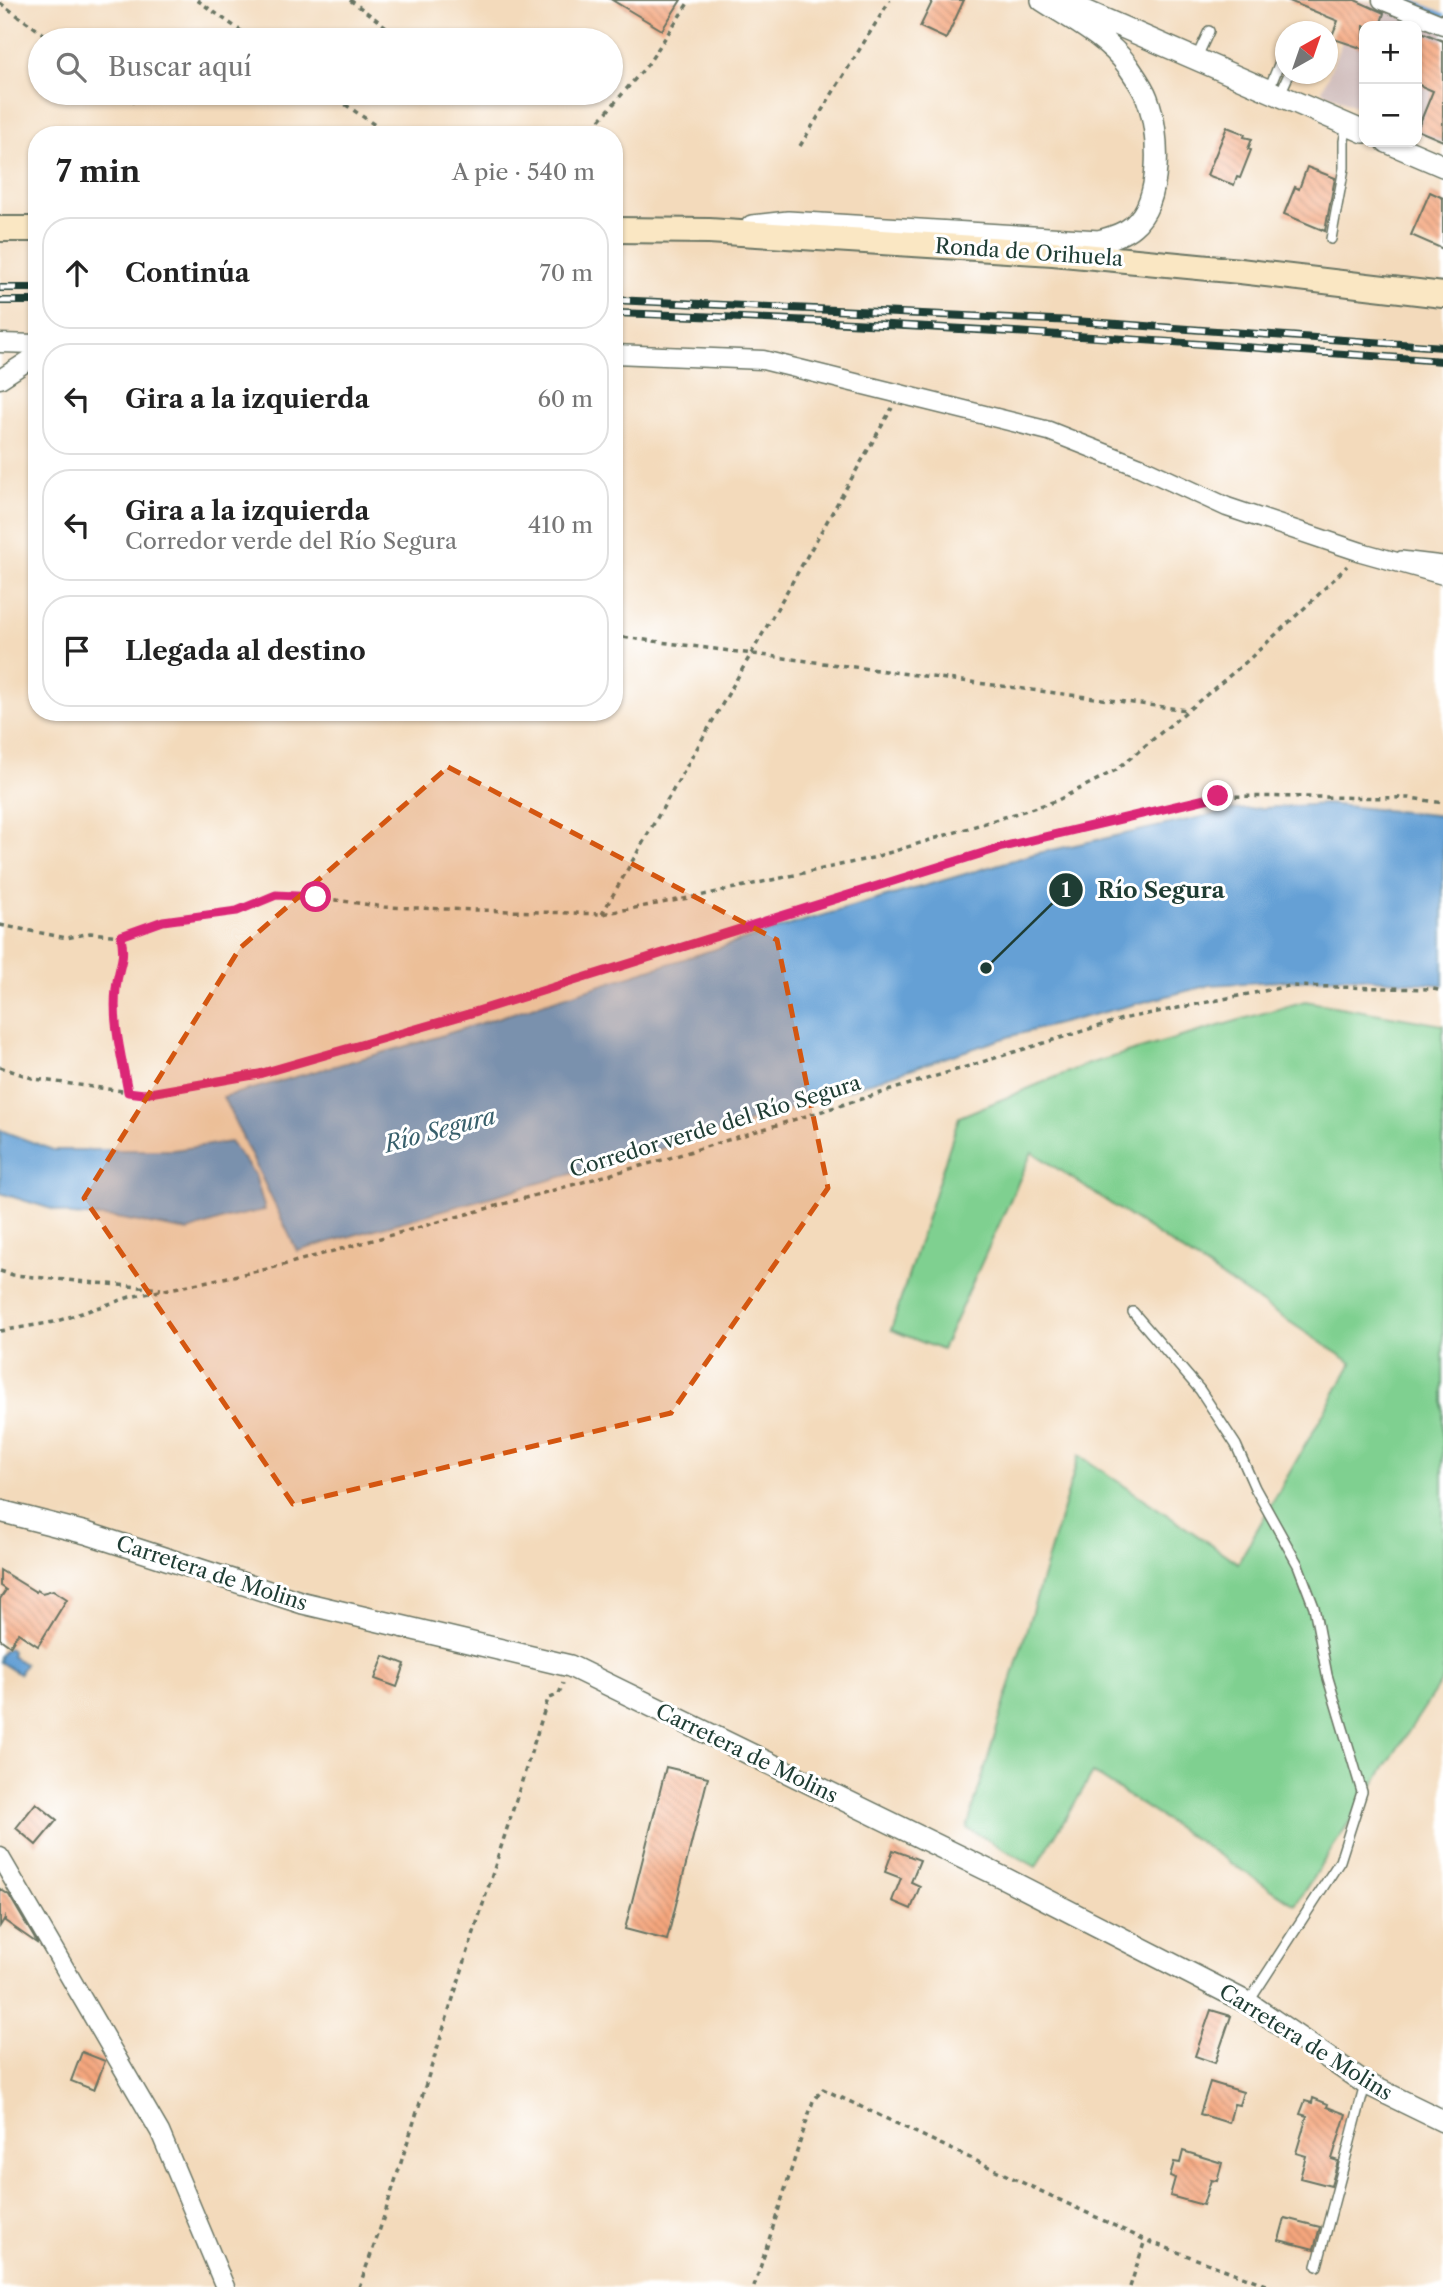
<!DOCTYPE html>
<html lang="es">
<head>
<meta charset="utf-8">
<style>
	:root { --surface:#fff; --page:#f6f6f6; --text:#222; --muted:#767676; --line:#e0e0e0 }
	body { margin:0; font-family:"Libre Caslon Text",serif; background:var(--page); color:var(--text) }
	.controls { position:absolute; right:21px; top:21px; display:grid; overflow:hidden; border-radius:14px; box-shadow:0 2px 5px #0004 }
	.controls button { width:63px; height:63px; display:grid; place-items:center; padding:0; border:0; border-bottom:2px solid var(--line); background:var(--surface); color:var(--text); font:35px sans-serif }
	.compass { position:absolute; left:1275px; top:21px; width:63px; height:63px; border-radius:50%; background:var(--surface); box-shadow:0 2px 5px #0004; rotate:40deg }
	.stop { position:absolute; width:21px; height:21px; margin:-16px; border:5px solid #db2777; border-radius:50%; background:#fff }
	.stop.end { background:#db2777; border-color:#fff; box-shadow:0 2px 7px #0008 }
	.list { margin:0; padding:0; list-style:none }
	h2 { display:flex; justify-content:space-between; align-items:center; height:91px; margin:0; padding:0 28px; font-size:30px }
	h2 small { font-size:23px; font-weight:400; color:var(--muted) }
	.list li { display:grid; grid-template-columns:46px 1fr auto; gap:21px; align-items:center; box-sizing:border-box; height:112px; margin:0 14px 14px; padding:0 14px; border:2px solid var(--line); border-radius:28px }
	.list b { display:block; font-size:26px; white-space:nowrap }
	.list p { margin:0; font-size:23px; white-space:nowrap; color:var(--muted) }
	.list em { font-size:23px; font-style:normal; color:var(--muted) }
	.icon { flex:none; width:38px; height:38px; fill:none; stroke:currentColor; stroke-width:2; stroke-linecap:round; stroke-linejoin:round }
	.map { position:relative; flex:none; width:1443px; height:2287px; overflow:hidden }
	.search { position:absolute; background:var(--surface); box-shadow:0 2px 5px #0004; left:28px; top:28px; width:595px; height:77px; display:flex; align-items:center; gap:18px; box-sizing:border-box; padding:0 24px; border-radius:38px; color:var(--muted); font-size:26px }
	.panel { position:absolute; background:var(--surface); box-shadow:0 2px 5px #0004; left:28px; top:126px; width:595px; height:595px; border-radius:28px }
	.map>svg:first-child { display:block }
</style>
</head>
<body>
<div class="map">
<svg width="1443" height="2287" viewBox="0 0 1443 2287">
	<defs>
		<pattern id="building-back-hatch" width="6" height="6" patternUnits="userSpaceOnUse" patternTransform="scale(1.75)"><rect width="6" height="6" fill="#f5a67d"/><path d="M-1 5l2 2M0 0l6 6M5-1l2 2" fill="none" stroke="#c68867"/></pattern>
	</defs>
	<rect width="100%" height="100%" fill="#fff"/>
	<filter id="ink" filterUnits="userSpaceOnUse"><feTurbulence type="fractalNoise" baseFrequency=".0143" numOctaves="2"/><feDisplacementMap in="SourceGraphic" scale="14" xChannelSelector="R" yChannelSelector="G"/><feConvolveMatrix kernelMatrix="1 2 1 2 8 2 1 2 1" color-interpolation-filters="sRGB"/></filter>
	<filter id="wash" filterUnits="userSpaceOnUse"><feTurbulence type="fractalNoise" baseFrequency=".00686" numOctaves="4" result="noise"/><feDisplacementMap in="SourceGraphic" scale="28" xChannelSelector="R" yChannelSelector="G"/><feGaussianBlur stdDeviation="1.57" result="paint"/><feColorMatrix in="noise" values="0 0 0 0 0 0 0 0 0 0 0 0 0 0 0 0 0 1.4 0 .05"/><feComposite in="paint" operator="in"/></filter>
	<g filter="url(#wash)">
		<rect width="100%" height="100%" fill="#f3dabb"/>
		<path fill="#d1bfbe" d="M1359,0L1402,11L1443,30V144L1417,132V26H1364V110L1322,91Z"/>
		<path fill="#7fd090" stroke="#4f8662" stroke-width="2" d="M1305,1001L1443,1025V1679L1295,1905L1093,1773L1036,1867L967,1828L1079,1455L1238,1563L1352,1363L1032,1152L942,1350L891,1330L959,1117L1085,1065Z"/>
		<path fill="#65a0d5" stroke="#426e84" stroke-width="2" d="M1325,804L1443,816V985L1349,977L1210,985L1011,1036L703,1137L297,1251L223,1097L421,1042L807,920L1034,854L1233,810Z
			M0,1130L53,1150H173L230,1142L255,1175L265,1210L227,1218L188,1231L116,1218L71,1215L0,1193Z
			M9,1648L12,1651L11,1656L25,1664L19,1674L0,1662V1656L4,1650Z"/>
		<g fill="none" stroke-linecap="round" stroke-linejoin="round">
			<path stroke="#65a0d5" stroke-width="5" d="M1407,0L1443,15"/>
		</g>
		<g id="blocks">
			<path fill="url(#building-back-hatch)" d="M612,0H681L662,30Z
				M933,0H964L946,39L920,27Z
				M1287,0H1355L1384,13L1380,26H1364V49L1331,38L1338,21Z
				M1417,30L1443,41V141L1417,130L1433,91L1417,84Z
				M1227,127L1245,134L1244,137L1252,139L1248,149L1251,150L1240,178L1237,177L1234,185L1207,175Z
				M1307,167L1335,178L1325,231L1284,214L1295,187L1299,189Z
				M1430,192L1443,198V249L1411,235Z
				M0,1570L36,1592L37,1590L42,1593L53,1590L67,1599L38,1646L18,1633L10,1646L0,1639V1599L6,1590L0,1586Z
				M384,1656L405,1664L397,1687L375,1679Z
				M666,1767L708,1777L667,1940L625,1929Z
				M36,1803L57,1820L36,1845L16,1828Z
				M893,1850L920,1860L911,1882L920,1886L911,1909L892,1901L901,1878L885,1872Z
				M0,1889L9,1895L38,1944L5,1921V1918L0,1926Z
				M1211,2010L1231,2016L1215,2063L1195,2056Z
				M82,2052L105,2061L94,2090L71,2081Z
				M1210,2082L1243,2092L1239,2105L1234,2104L1229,2123L1200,2114Z
				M1313,2098L1328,2104L1327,2107L1346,2114L1332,2159L1338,2161L1331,2186L1300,2178L1306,2156L1296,2153L1307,2116L1300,2114L1305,2101L1312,2103Z
				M1183,2151L1222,2163L1217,2181L1211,2180L1203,2205L1170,2196L1175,2178L1170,2176L1174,2162L1180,2163Z
				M1285,2218L1320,2227L1314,2249L1279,2240Z"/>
		</g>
	</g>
	<g filter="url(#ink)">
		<use href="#blocks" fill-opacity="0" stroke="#697463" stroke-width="2"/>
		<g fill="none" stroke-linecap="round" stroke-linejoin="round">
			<defs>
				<path id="service" d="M1196,59L1209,31
					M1269,89L1280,62
					M1280,94L1289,74
					M1331,239L1344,168V141L1347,125
					M1401,556L1443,561
					M1133,1312L1200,1390L1236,1445L1255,1488L1298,1565L1314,1607L1327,1675L1362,1792L1340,1861L1248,2003
					M1317,2266L1365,2085"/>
				<path id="minor" d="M1382,0L1443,25
					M0,343L37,344
					M614,354L763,360L1049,431L1140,467L1227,507L1361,552L1443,575
					M0,379L37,355
					M0,1857L160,2132L225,2287"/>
				<path id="tertiary" d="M1060,0L1364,132
					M1387,142L1443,166
					M752,226L788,222L1099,241C1110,238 1124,234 1133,226C1163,201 1160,132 1147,98C1143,87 1134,75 1128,66C1107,37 1071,19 1042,0
					M0,1511L86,1533L303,1603L570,1666L1004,1878L1248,2003L1365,2083L1443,2121"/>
				<path id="secondary" d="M0,229H37
					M614,230L709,231L1053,253L1240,271L1443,295"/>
			</defs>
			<use href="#service" stroke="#697463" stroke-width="12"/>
			<use href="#minor" stroke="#697463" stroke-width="21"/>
			<use href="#tertiary" stroke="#697463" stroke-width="24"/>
			<use href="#secondary" stroke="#697463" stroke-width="28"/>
			<path stroke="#697463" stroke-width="3.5" stroke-dasharray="5 5" stroke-linecap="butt" d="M197,0L254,40
				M350,0L404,40
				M0,3L52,40
				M123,93L136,103
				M329,93L389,135
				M587,135L648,64L690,0
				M800,146L890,0
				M614,636L1187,710
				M602,914L892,408
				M0,925L67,938L90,933L121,936C126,962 118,965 116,989C112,1023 122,1058 128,1092
				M121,936L163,921L237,911L276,895L316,897L384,907L602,914L699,896L872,858L1056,801L1116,770L1246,662L1312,601L1347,566
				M0,1067L35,1079L144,1094L259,1074L468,1014L1002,847L1218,796L1410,798L1443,803
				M0,1271L13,1275L161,1289
				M0,1331L54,1322L130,1297L272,1268L666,1159L1122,1019L1289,986L1433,989L1443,991
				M359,2287L378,2235L548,1699L559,1694L563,1683
				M754,2287L813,2101L823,2089L1145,2240L1272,2287
				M1130,2287L1145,2240"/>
			<use href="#service" stroke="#fff" stroke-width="9"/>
			<use href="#minor" stroke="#fff" stroke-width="18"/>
			<use href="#tertiary" stroke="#fff" stroke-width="21"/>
			<use href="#secondary" stroke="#fae7c3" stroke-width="24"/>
			<defs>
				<path id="rail" d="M0,288H37
					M614,300L1075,321L1443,347
					M0,301H37
					M614,313C891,322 1167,341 1443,361"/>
			</defs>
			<use href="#rail" stroke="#1f3d34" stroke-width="8"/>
			<use href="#rail" stroke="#fff" stroke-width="5" stroke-dasharray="16" stroke-linecap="butt"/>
		</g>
	</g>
	<g fill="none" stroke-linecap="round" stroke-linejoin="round" filter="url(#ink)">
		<path stroke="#db2777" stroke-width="9" d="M316,897L276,895L237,911L163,921L121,936C126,962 118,965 116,989C112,1023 122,1058 128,1092L144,1094L259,1074L468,1014L1002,847L1218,796"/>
	</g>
	<path fill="#d45610" fill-opacity="0.2" stroke="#d45610" stroke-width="5" stroke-dasharray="14 9" stroke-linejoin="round" d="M448,767L777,940L828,1188L671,1413L293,1504L84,1198L240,948Z"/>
	<g text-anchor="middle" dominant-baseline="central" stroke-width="6" stroke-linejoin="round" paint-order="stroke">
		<g font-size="21" fill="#1f3d34" stroke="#fff">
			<text transform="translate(1029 252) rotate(4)">Ronda de Orihuela</text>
			<text transform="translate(715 1126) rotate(-17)">Corredor verde del Río Segura</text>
			<text transform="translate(212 1573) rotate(18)">Carretera de Molins</text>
			<text transform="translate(747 1753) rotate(26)">Carretera de Molins</text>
			<text transform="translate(1306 2042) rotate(32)">Carretera de Molins</text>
		</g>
		<g font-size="23" font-style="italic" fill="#38606c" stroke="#fff">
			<text transform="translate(440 1130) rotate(-15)">Río Segura</text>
		</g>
	</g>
	<path fill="none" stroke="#1f3d34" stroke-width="2.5" d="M986 968L1066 890"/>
	<g fill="#1f3d34" stroke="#fff" stroke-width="2.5">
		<circle cx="986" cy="968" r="7"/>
		<circle cx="1066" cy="890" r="18"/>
	</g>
	<g font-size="21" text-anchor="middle" font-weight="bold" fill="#fff">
		<text x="1066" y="897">1</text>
	</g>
	<g font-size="23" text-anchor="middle" font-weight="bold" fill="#1f3d34" stroke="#fff" stroke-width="6" stroke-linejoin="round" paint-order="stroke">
		<text x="1161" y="898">Río Segura</text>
	</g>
</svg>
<div class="controls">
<button>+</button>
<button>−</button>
</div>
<svg class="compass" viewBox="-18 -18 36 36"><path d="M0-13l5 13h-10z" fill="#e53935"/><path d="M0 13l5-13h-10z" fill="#767676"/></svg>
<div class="stop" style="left:316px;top:897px"></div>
<div class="stop end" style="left:1218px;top:796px"></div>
<div class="search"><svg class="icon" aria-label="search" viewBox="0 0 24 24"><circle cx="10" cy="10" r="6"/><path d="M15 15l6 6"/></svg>Buscar aquí</div>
<section class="panel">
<h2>7 min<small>A pie · 540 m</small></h2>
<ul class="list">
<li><svg class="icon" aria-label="ahead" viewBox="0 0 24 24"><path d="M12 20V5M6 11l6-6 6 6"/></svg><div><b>Continúa</b></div><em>70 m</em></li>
<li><svg class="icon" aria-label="left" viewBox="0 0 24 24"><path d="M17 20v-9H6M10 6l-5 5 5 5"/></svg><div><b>Gira a la izquierda</b></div><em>60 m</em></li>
<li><svg class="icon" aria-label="left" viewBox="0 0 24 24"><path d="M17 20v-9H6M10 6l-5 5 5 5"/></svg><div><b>Gira a la izquierda</b><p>Corredor verde del Río Segura</p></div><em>410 m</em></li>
<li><svg class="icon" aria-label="arrive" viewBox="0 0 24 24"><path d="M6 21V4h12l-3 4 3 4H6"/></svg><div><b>Llegada al destino</b></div></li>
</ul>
</section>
</div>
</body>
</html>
